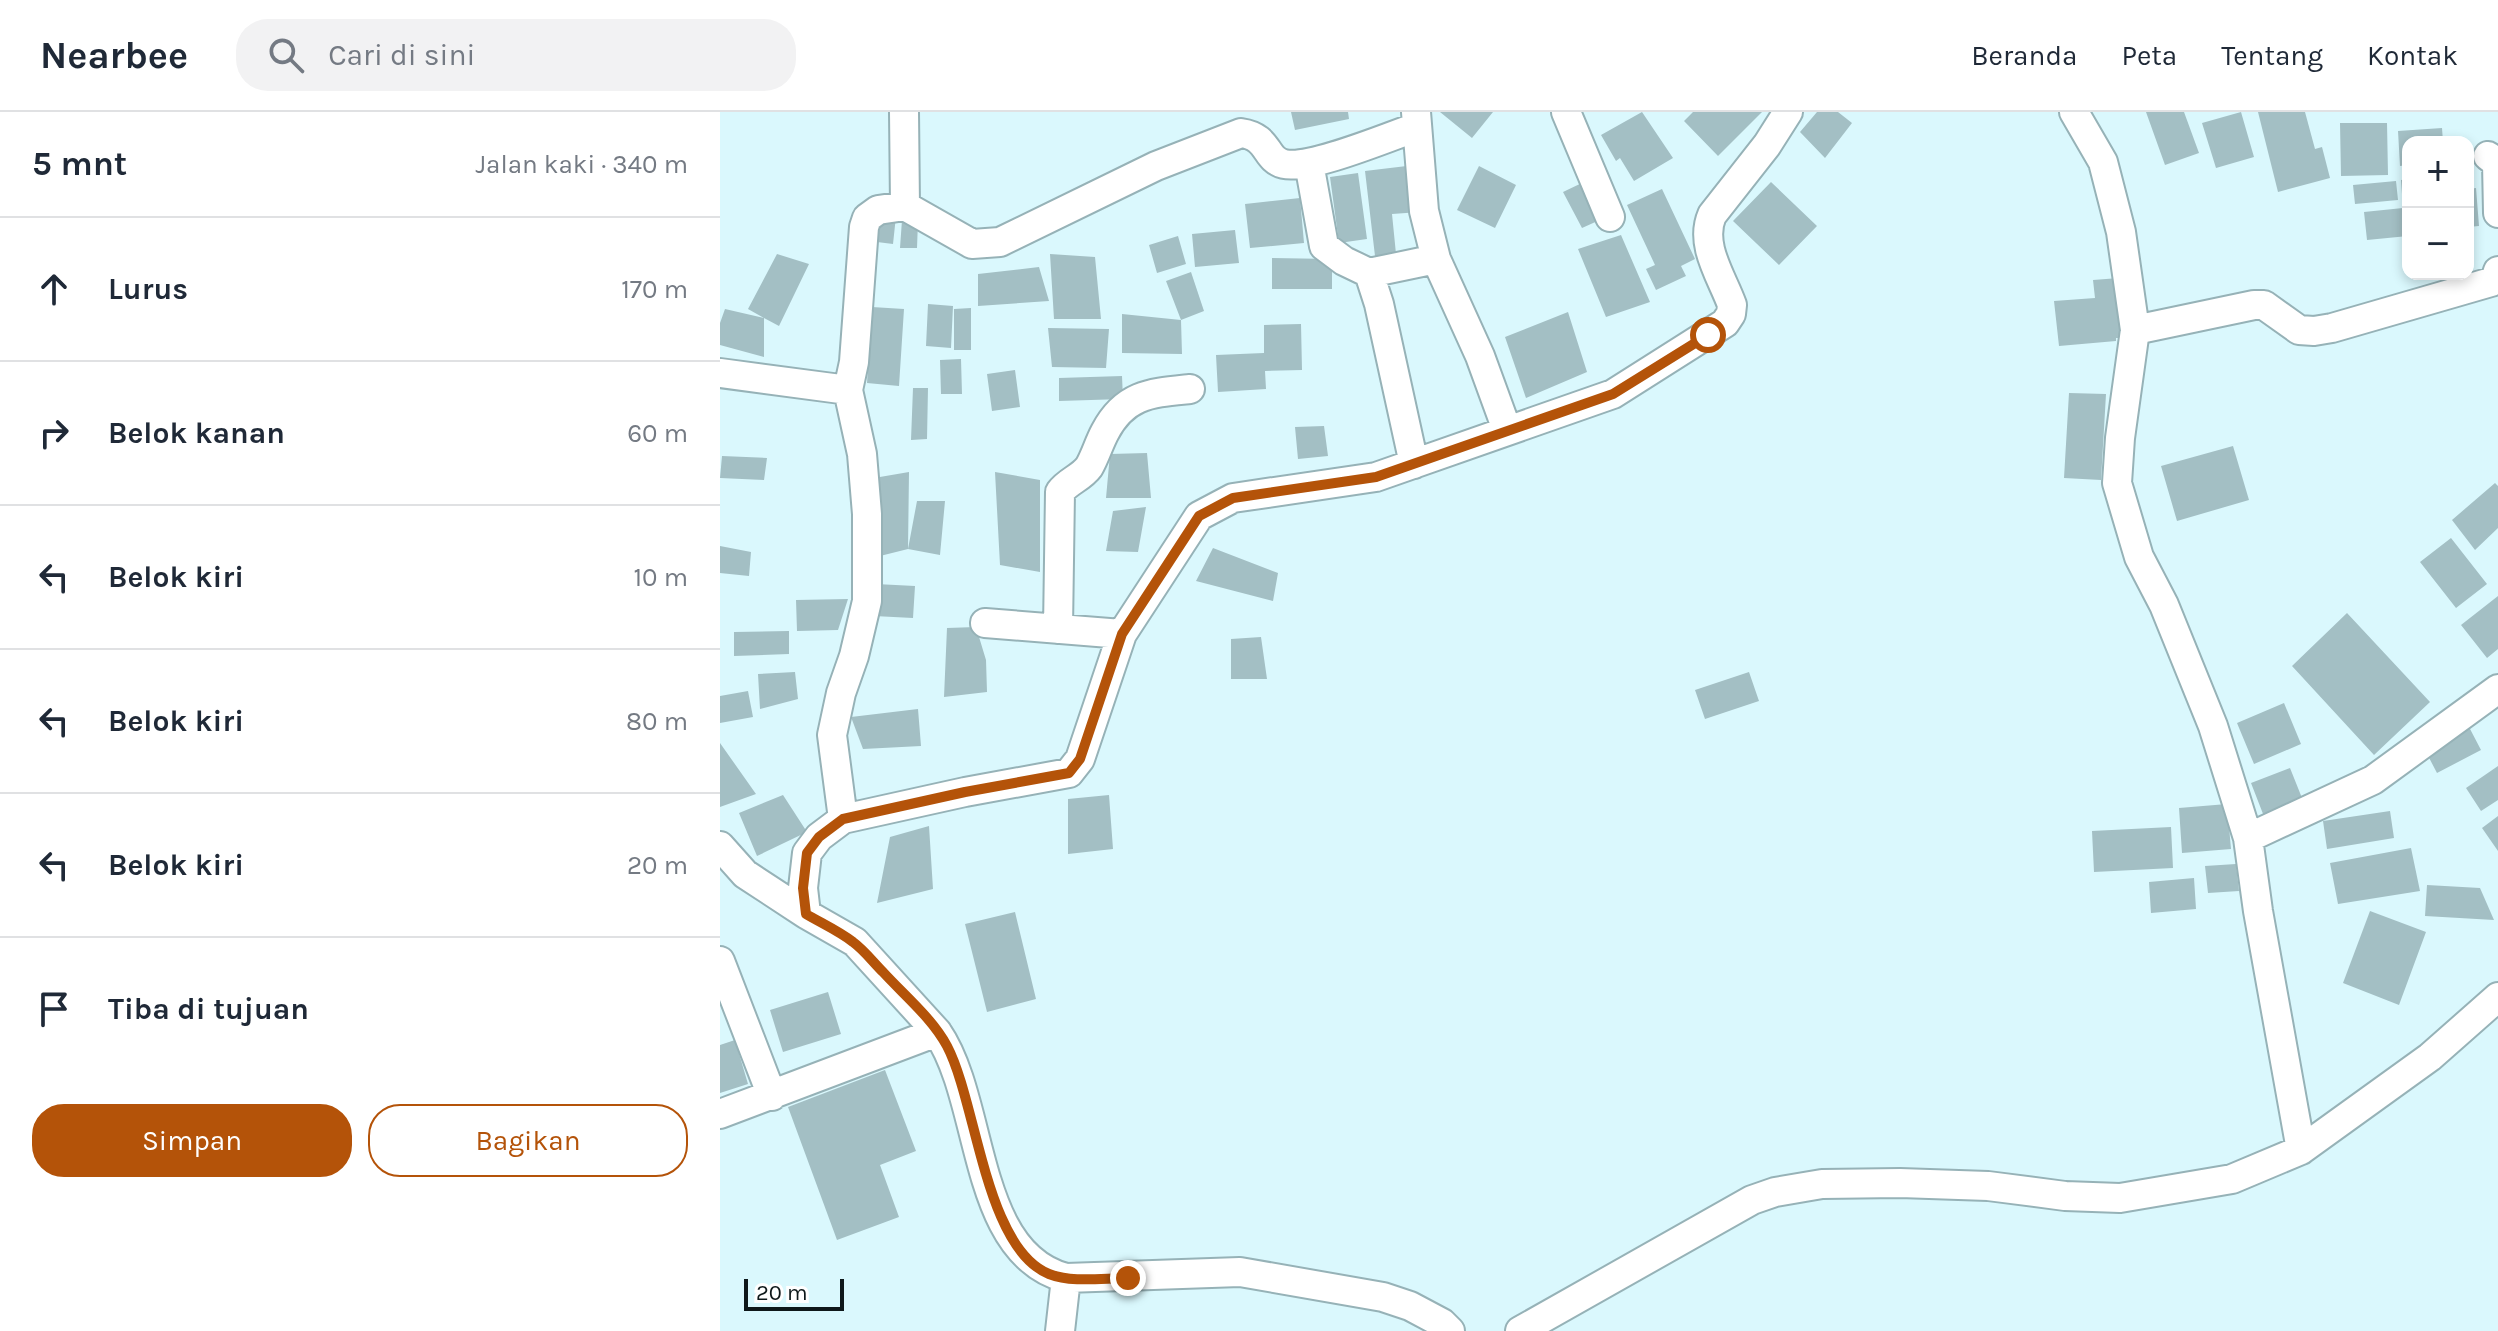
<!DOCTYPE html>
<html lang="id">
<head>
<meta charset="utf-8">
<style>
	:root { --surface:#fff; --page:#f2f2f3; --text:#1f2937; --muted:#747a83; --line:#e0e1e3; --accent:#b45309 }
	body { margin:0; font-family:Karla,sans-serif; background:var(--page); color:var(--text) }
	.controls { position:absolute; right:24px; top:24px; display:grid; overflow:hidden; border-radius:16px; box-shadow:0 4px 12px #0003 }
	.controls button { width:72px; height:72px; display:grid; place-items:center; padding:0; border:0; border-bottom:2px solid var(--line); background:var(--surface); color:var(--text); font:40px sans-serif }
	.scale { position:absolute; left:24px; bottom:20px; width:100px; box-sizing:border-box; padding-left:8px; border:4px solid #0e181a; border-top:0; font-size:22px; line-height:28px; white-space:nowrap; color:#0e181a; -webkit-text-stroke:6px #fff; paint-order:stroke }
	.stop { position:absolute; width:24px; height:24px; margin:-18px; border:6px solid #b45309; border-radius:50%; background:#fff }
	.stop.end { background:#b45309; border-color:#fff; box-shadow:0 2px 8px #0008 }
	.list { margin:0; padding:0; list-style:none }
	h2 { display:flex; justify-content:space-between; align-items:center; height:104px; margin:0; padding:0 32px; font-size:34px }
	h2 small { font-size:26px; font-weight:400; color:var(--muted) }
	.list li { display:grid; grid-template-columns:52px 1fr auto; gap:24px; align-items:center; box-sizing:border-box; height:144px; padding:0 32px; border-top:2px solid var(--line) }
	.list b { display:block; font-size:30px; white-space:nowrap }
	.list em { font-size:26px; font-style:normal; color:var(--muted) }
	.actions { display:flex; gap:16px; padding:24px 32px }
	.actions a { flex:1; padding:18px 0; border:2px solid var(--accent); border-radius:32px; text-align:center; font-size:28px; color:var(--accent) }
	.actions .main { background:var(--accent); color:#fff }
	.icon { flex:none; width:44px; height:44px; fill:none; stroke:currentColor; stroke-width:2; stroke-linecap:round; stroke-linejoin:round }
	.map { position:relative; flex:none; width:1778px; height:1219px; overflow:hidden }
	header { display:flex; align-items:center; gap:48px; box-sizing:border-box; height:112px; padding:0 40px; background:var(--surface); border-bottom:2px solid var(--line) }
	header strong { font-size:38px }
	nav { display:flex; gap:44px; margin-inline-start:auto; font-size:28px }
	.search { width:560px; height:72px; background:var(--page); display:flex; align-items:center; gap:20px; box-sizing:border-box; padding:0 28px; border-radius:32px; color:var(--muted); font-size:30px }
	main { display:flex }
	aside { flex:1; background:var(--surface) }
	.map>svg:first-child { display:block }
</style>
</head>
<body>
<header>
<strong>Nearbee</strong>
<div class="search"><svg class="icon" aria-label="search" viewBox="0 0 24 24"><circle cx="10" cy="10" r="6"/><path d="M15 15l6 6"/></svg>Cari di sini</div>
<nav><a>Beranda</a><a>Peta</a><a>Tentang</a><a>Kontak</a></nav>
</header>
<main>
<aside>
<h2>5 mnt<small>Jalan kaki · 340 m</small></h2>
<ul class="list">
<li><svg class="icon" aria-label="ahead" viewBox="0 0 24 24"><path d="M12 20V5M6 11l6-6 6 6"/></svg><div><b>Lurus</b></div><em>170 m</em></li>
<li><svg class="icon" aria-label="right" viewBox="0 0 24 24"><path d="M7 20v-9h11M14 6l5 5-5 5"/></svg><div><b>Belok kanan</b></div><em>60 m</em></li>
<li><svg class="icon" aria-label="left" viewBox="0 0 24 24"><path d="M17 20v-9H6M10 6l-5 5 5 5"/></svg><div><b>Belok kiri</b></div><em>10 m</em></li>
<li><svg class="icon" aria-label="left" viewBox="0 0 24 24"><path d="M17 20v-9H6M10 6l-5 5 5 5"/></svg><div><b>Belok kiri</b></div><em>80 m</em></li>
<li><svg class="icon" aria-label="left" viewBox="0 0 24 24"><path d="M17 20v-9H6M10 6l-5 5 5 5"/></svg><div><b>Belok kiri</b></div><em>20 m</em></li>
<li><svg class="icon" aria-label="arrive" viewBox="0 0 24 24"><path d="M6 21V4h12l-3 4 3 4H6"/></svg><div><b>Tiba di tujuan</b></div></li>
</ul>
<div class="actions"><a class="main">Simpan</a><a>Bagikan</a></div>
</aside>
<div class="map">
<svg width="1778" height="1219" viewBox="0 0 1778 1219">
	<rect width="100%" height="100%" fill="#daf8fd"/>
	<path fill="#a3bfc4" d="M571,0H628L629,7L575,18Z
		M720,0H773L752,26Z
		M922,0L953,46L914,69L900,46L896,49L881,23Z
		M973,0H1042L998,44L964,9Z
		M1097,0H1118L1132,11L1105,46L1080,20Z
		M1426,0H1464L1479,41L1445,53Z
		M1521,0L1534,45L1496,56L1482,11Z
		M1538,0H1585L1595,37L1602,35L1610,66L1558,80Z
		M1620,11H1667L1668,63L1621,64Z
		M1722,16L1723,30H1688V53L1680,54L1678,19Z
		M695,53L700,100L672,102L676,142L655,144L645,59Z
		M759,54L796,73L775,116L737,98Z
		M638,61L647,127L619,131L610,65Z
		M1688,67V124L1647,128L1644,100L1683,96L1681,68Z
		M866,69L882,107L862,116L843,80Z
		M1676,69L1678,88L1635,92L1633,73Z
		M1051,70L1097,114L1059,153L1013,109Z
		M1756,76L1759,114L1748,115V77Z
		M942,77L975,147L961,154L966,164L936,178L926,157L935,153L907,93Z
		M580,86L584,131L530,136L525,92Z
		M159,102L176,104L173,132L157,130Z
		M182,108L198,109L197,136H180Z
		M515,118L519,151L475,155L472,122Z
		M901,123L930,190L886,205L858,137Z
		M458,124L466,152L437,161L429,133Z
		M57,142L89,152L59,214L44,206V245L0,233V211L5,197L44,206L28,197Z
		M330,142L375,145L381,207H334Z
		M552,146L612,147V177H552Z
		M319,155L329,189L258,194V162Z
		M471,160L484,199L461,208L462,242L402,241V202L461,208L446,169Z
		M1399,166L1404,226H1396V229L1339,234L1334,189L1375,186L1373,168Z
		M208,192L233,194L231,236L206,234Z
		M152,195L184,197L179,274L147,271Z
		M251,196V238H234V197Z
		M848,200L867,260L806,286L785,225Z
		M581,212L582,258L545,259L546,277L498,280L496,243L544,241V213Z
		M328,216L389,217L386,256L332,255Z
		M241,247L242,282H221L220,248Z
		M295,258L300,295L272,299L267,262Z
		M402,264L403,287L339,289V266Z
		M193,276H208L207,327L191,328Z
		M1349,281L1386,282L1381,368L1344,366Z
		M604,314L608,344L578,347L575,315Z
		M1513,334L1529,388L1457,409L1441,354Z
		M427,341L431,386H386L390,342Z
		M2,344L47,346L44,368L0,366Z
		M189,360L188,437L197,389H225L220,443L188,437L156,445L154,366Z
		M275,360L320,368V460L280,453Z
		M1775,371L1778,374V416L1755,438L1732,408Z
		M426,395L418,440L386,439L393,399Z
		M1731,426L1767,472L1736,496L1700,450Z
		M0,434L31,440L29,464L0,461Z
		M493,436L558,461L553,489L476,469Z
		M156,472L195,474L193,506L154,504Z
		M1778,484V537L1767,546L1741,513Z
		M128,487L118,518L77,519L76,488Z
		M1627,501L1710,590L1654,643L1572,554Z
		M256,515L266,548L267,580L224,585L227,516Z
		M69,519V542L14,544V520Z
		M541,525L547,567H511V527Z
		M75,560L78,587L40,597L38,562Z
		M1029,560L1039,589L985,607L975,578Z
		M28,579L33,605L0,611V584Z
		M1564,591L1581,632L1534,652L1517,611Z
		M198,597L201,634L143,637L131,605Z
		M1749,615L1761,638L1717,661L1705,638Z
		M0,631L36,682L0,695Z
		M1778,654V688L1761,699L1746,676Z
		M1570,656L1584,691L1545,707L1531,671Z
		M63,683L87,720L37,744L19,701Z
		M389,683L393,737L348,742V687Z
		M1507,692L1511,737L1462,741L1459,696Z
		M1670,699L1674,726L1607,737L1603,709Z
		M1778,704V739L1762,716Z
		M209,714L213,777L157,791L170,725Z
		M1451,715L1453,756L1374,760L1372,719Z
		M1691,736L1700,779L1618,792L1610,751Z
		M1516,752L1519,779L1488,781L1485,754Z
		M1474,766L1476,797L1431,801L1429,770Z
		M1707,773L1760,776L1774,808L1705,804Z
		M1650,799L1706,820L1679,893L1623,871Z
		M295,800L316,887L267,900L245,812Z
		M108,880L121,922L63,940L50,898Z
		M15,928L28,972L0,981V933Z
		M165,958L196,1039L160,1053L179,1105L117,1128L68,995Z"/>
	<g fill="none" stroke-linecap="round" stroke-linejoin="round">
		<defs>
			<path id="minor" d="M184,0L185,94
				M696,0L704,99L716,147L760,244L787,318
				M846,0L890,105
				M1354,0L1383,50L1401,120L1415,218L1400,326L1397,371L1419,445L1444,493L1493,614L1528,726L1538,799L1581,1038
				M1768,44L1777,51L1778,101
				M589,51L604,134L624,149L649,161L659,192L694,352
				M649,161L716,147
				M1415,218L1534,193H1544L1579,218L1594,219L1612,216L1771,170L1776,165L1778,159
				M0,261L128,278
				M265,511L402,522
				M338,517L340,380C348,369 361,366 369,355C375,345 379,331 385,320C405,282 431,281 470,277
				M123,707L112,623L121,581L134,544L147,489V402L142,342L128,278L134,250L144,115L147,106L158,98L185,94L252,132L280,130L436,54L521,21C550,25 544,47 564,52C590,58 668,25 697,15
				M1528,726L1653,668L1778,577
				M0,734L25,762L86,802
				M0,849L52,984
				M217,920L135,830L86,802L83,776L87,741L99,725L123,707L245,680L349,661L360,647L402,522L479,404L513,386L656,365L893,282L1005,211L1011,202L1012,193C1002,165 979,133 992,103L1047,33L1068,0
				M0,1002L217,920C265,989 251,1141 346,1166L520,1160L663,1185L690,1194L722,1211L730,1219
				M340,1219L346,1166
				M800,1219L1032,1088L1055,1080L1102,1072L1180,1071L1268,1074L1345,1084L1400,1086L1512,1067L1581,1038L1710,945L1778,885"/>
		</defs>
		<use href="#minor" stroke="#96b2b7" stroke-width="32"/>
		<use href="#minor" stroke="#fff" stroke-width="28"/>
	</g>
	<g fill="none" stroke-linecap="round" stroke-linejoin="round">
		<path stroke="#b45309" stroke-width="10" d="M408,1166C383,1166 352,1171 329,1162C265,1136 257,991 227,934C212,906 184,883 163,860C153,850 144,838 133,830C119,819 101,811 86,802L83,776L87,741L99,725L123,707L245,680L349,661L360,647L402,522L479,404L513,386L656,365L893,282L988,223"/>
	</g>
</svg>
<div class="controls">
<button>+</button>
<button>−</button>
</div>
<div class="scale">20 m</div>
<div class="stop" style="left:988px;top:223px"></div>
<div class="stop end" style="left:408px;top:1166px"></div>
</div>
</main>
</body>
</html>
